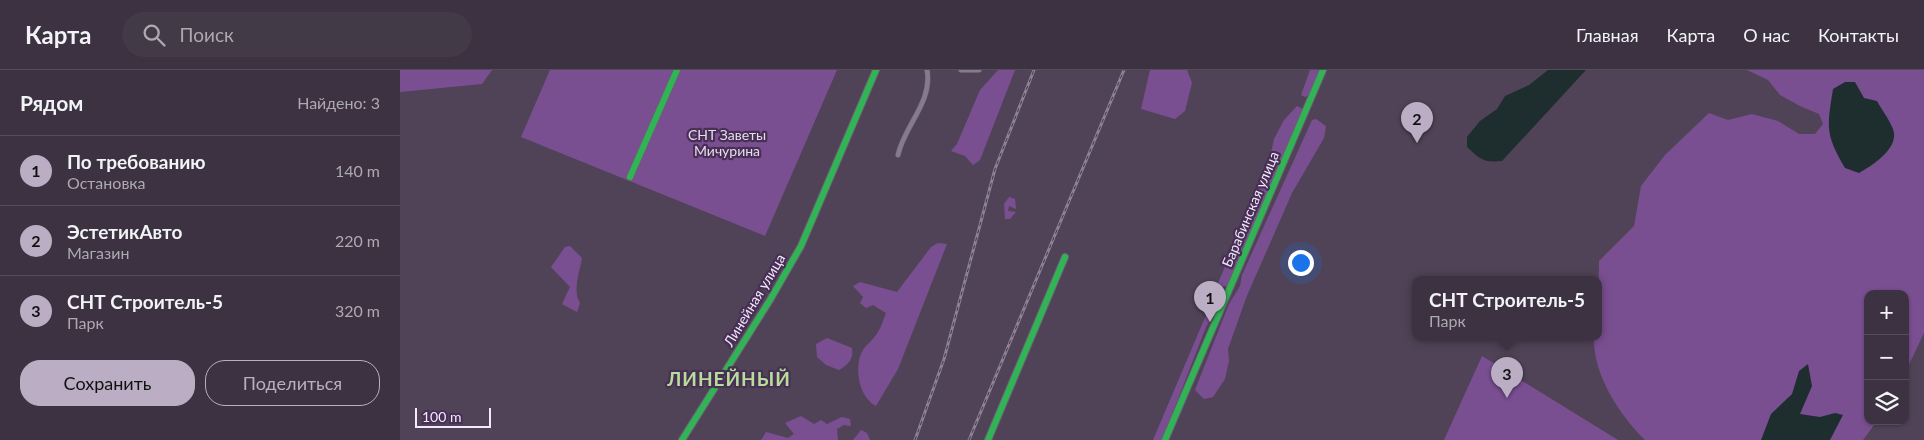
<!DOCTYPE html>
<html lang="ru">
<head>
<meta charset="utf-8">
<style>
	:root { --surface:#3c3241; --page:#433a48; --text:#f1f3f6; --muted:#acaab1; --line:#554d5a; --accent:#bbaec4 }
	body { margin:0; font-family:Lato,sans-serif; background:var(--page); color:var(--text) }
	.controls { position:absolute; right:15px; bottom:15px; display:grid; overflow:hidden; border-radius:10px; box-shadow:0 1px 4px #0004 }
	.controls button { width:45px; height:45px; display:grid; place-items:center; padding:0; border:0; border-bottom:1px solid var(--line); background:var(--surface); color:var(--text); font:25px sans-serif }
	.scale { position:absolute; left:15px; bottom:12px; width:76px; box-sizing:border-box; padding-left:5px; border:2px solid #f5e7fe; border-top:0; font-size:14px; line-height:18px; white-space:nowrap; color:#f5e7fe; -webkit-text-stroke:4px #473054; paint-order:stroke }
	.you { position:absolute; left:900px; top:192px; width:18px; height:18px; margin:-12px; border:4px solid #fff; border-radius:50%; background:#1a73e8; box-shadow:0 0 0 8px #1a73e833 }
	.badge { display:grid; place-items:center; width:32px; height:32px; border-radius:50%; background:var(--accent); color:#111; font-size:16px; font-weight:700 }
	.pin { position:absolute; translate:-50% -41px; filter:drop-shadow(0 1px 2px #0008) }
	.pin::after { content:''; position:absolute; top:26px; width:18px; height:15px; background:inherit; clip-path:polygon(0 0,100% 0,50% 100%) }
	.popup { position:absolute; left:1012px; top:206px; width:190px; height:65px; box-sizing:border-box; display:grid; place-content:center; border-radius:10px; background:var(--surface); filter:drop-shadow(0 1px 4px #0005); font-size:16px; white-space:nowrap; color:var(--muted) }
	.popup b { font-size:19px; color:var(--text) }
	.popup::after { content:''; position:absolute; left:50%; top:100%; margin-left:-10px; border:10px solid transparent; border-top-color:var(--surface) }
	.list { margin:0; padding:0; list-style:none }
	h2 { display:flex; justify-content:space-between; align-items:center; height:65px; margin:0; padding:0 20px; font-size:21px }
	h2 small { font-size:16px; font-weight:400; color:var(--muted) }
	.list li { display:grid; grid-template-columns:32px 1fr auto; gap:15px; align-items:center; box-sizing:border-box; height:70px; padding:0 20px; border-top:1px solid var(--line) }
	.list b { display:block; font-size:19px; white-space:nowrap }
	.list p { margin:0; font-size:16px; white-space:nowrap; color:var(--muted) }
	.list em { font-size:16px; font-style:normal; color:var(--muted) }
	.actions { display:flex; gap:10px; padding:15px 20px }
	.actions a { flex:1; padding:11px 0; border:1px solid var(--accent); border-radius:20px; text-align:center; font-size:18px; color:var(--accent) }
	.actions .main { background:var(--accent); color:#111 }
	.icon { flex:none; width:28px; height:28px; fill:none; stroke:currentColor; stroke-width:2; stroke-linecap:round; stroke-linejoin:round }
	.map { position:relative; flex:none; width:1524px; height:370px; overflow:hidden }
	header { display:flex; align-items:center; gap:30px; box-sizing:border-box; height:70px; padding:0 25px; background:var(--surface); border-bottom:1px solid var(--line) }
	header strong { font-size:24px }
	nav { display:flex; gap:28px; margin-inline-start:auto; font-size:18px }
	.search { width:350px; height:45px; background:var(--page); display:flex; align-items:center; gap:12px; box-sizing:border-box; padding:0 18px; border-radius:28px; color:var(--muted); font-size:19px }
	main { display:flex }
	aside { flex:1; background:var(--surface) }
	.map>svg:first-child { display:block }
</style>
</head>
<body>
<header>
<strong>Карта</strong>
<div class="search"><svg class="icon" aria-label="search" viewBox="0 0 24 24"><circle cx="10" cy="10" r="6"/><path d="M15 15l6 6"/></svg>Поиск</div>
<nav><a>Главная</a><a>Карта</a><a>О нас</a><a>Контакты</a></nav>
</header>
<main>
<aside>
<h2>Рядом<small>Найдено: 3</small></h2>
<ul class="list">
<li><span class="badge">1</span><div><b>По требованию</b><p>Остановка</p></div><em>140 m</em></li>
<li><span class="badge">2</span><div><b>ЭстетикАвто</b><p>Магазин</p></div><em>220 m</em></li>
<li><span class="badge">3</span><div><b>СНТ Строитель-5</b><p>Парк</p></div><em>320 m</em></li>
</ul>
<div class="actions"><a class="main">Сохранить</a><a>Поделиться</a></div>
</aside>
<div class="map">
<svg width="1524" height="370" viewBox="0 0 1524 370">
	<rect width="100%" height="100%" fill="#504357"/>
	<path fill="#7a4f92" d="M0,0H92L82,14L0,22Z
		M150,0H437L365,166L121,67Z
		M598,0H615L580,90L573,95L565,86L551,81L557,74L580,20Z
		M750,0H787L792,13L785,41L775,49L741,39Z
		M910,0H919L909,25L905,27L901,25Z
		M1347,0H1524V263L1505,303V224H1468V351H1477L1463,370H1245C1219,344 1193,305 1194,267H1198L1199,191L1234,156L1241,116L1265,85L1309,43L1328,50L1352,44L1378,51L1399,64H1415L1423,54L1419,44L1400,36L1380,25L1368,10Z
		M897,36L903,39L827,216L820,217L818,213L856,124L871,83L874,69L884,50Z
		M916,49L926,56L924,68L892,123L846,228L828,279L829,291L825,309L813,327L804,329L795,320L829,234L840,216L842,205L912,50Z
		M609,127L615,129L616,139L609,136L608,141L616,142L610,149H605L604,134Z
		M538,173L547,174L498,299L476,336C459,328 453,296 463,280C467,274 473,270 476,265C481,259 483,250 486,243L473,235L466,238L460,233L463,227L453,216L460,212L497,222L531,177Z
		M170,176L182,188C180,201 172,221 180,233L177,242L162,234L170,217L151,197L165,177Z
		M814,235L817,239L806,257L762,370H753L809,238Z
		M427,268L452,278C454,289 448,295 439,300L426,295L417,287L416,274Z
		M1082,286L1218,370H1044Z
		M401,346L414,354L421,350L427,354L442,347L450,349L451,356L444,355L437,359L438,370H361L366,362L388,368L394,364L385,353Z
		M461,360L467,363L470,370H453Z"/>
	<path fill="#1e2e2f" d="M1148,0H1186L1102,91C1083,93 1080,89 1067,77V67L1080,51L1097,39L1105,26L1129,15Z
		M1445,12H1455L1464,28L1477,31C1482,40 1489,49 1493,59C1500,78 1473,95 1459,103L1445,98C1425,64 1427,57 1433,19Z
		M1408,294L1412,316L1400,344L1420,347L1435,343L1443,345L1430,370H1361L1371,344L1392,324L1399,301Z"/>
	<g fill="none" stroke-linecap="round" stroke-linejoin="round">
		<defs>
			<path id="street" d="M561,0H579
				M498,85C504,56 533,32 527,0"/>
			<path id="fast" d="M230,107L277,0
				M282,370L370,230L401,176L476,0
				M588,370L665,187
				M765,370L923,0"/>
		</defs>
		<use href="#street" stroke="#6c6072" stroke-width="5.5"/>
		<use href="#fast" stroke="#6c6072" stroke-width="8"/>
		<use href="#street" stroke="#867b8c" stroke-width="4.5"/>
		<use href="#fast" stroke="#30b455" stroke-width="6"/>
		<defs>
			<path id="rail" d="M515,370L544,289L595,99L634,0
				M569,370L724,0"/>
		</defs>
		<use href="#rail" stroke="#8c8392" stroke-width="3"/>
		<use href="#rail" stroke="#473054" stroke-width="1" stroke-dasharray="4" stroke-linecap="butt"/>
	</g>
	<g text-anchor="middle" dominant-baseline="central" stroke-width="4.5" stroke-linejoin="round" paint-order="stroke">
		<g font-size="14" fill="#e8dbf0" stroke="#473054">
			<text x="327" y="64">СНТ Заветы<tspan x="327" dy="16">Мичурина</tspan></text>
		</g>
		<g font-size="14" fill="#f5e7fe" stroke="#473054">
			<text transform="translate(850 139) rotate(-67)">Барабинская улица</text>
			<text transform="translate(354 230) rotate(-59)">Линейная улица</text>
		</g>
		<g font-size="19" font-weight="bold" letter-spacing="1" fill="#b7dd99" stroke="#473054">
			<text x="329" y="308">ЛИНЕЙНЫЙ</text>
		</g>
	</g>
</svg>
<div class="controls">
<button>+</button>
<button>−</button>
<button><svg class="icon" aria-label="layers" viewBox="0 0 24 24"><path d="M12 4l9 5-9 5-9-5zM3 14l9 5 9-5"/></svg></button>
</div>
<div class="scale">100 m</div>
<div class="you"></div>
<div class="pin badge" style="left:810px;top:252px">1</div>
<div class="pin badge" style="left:1017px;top:73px">2</div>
<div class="pin badge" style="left:1107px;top:328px">3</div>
<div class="popup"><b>СНТ Строитель-5</b>Парк</div>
</div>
</main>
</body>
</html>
